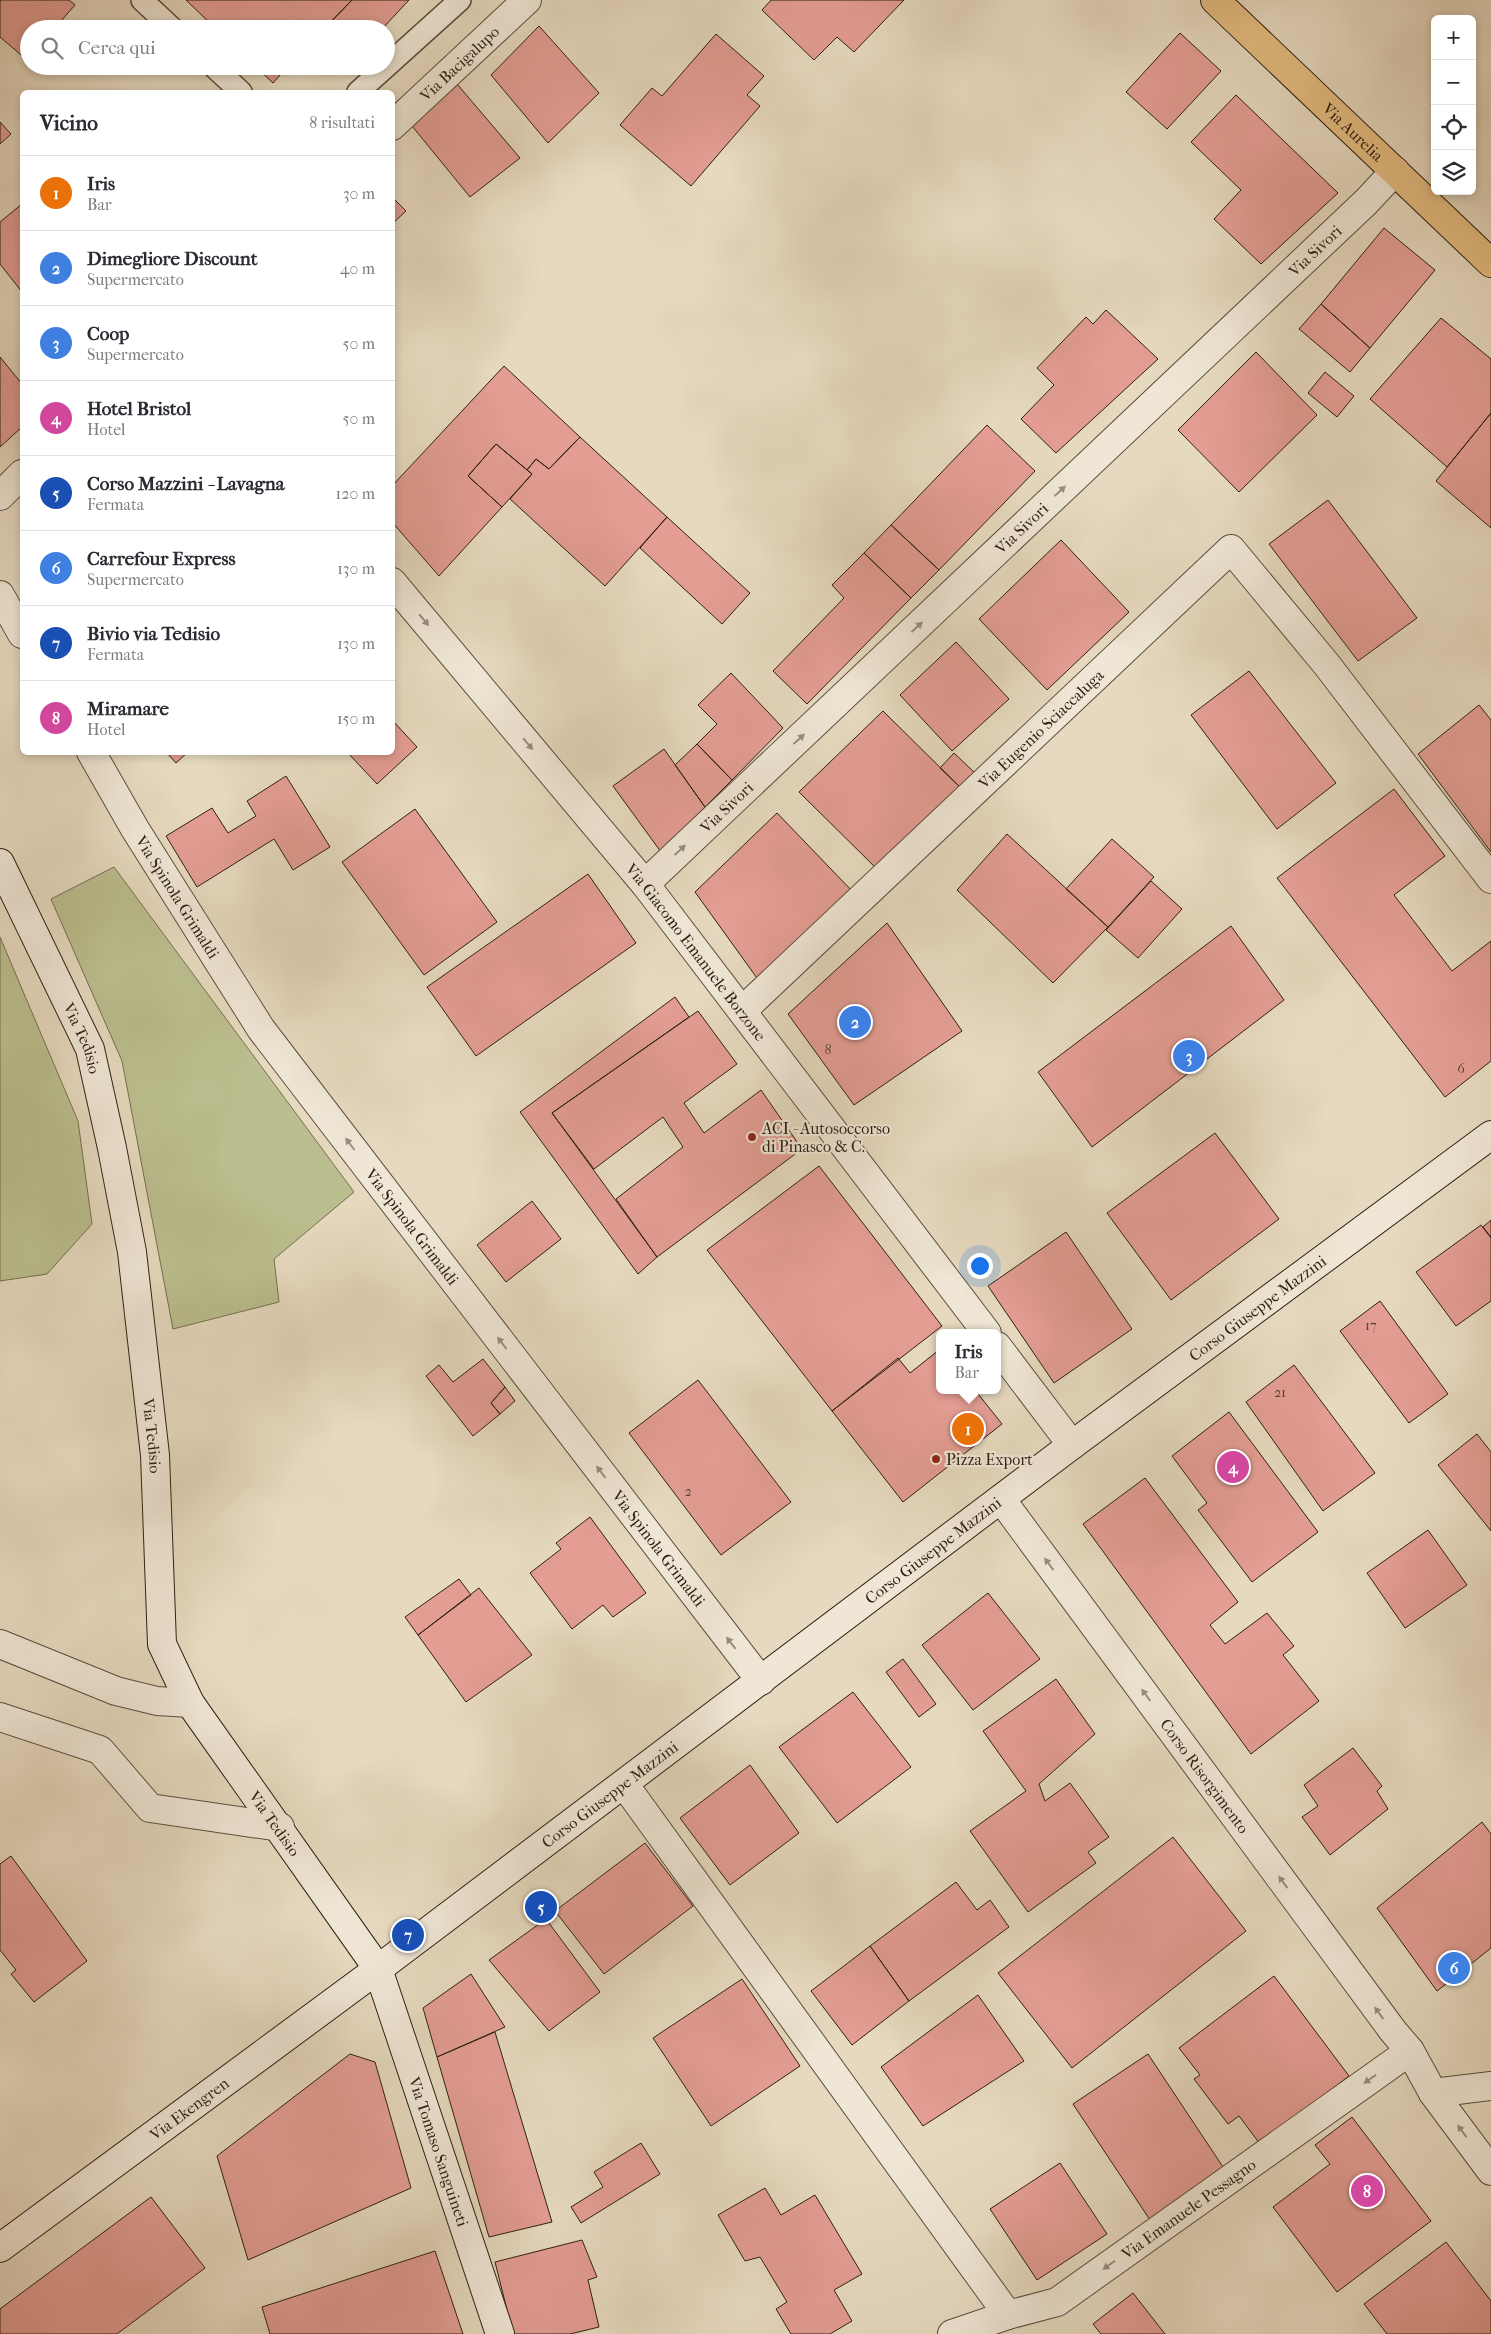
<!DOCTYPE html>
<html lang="it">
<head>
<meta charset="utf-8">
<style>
	:root { --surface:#fff; --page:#f2f2f3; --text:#2b2b33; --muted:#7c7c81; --line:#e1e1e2; --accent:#8f2418 }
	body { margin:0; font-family:"IM FELL French Canon",serif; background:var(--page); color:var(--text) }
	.controls { position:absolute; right:15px; top:15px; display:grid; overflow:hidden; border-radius:8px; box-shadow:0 2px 8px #0003 }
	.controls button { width:45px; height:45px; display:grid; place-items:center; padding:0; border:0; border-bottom:1px solid var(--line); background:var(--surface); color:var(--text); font:25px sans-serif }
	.you { position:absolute; left:979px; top:1265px; width:18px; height:18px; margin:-12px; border:4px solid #fff; border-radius:50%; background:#1a73e8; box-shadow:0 0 0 8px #1a73e833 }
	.badge { display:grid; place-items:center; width:32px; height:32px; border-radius:50%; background:var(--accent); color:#fff; font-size:16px; font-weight:700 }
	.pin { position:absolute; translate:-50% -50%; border:2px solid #fff; box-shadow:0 1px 5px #0006 }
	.popup { position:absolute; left:936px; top:1329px; width:65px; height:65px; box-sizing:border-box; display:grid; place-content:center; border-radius:8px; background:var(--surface); filter:drop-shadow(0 1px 4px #0005); font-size:16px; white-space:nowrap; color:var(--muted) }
	.popup b { font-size:19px; color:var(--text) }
	.popup::after { content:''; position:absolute; left:50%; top:100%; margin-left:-10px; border:10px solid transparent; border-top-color:var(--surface) }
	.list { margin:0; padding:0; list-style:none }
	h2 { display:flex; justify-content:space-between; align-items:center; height:65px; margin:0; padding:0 20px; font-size:21px }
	h2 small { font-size:16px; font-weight:400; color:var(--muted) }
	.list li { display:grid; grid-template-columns:32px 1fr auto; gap:15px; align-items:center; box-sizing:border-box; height:75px; padding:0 20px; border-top:1px solid var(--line) }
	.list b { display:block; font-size:19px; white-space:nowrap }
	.list p { margin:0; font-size:16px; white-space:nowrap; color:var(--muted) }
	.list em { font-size:16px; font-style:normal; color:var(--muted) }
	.icon { flex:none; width:28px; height:28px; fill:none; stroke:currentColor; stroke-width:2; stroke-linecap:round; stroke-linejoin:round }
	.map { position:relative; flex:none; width:1491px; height:2334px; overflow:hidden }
	.search { position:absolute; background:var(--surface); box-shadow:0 2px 8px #0003; left:20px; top:20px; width:375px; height:55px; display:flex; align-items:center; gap:12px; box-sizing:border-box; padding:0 18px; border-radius:28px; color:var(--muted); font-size:19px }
	.panel { position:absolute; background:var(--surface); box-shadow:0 2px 8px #0003; left:20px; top:90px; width:375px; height:665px; border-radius:8px }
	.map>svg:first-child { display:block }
</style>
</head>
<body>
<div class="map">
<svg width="1491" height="2334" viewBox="0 0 1491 2334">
	<rect width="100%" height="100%" fill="#e6d9bf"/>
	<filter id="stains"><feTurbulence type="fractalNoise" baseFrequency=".004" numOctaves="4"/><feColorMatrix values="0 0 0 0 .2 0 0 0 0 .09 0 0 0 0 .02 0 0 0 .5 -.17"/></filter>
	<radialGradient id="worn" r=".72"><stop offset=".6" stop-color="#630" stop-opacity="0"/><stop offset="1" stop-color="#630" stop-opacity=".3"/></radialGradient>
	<path fill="#bbbe8e" stroke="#746f50" d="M114,867L354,1192L274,1259L279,1302L173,1329L122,1061L51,899Z
		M0,937L78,1121L92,1224L47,1274L0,1281Z"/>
	<path fill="#e39d93" stroke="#2d2013" d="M0,0H69L75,5L54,29H29V57L27,60L0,37Z
		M186,0H352L324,29H216Z
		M352,0H409L382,29H324Z
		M771,0H904L854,52L837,37L814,60L762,10Z
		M539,26L599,93L548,143L491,75Z
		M1180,33L1221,71L1167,129L1126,92Z
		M716,34L764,76L747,95L760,106L691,186L620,125L652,88L662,96Z
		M255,66H288L273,83Z
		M457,84L520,158L470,197L412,126Z
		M1236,95L1338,193L1261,264L1214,219L1241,190L1191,142Z
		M0,122L11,134L0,144Z
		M392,197L406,211L392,224Z
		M22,204V292L0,264V222Z
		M1384,228L1435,270L1370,348L1321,304Z
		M1321,304L1370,348L1350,372L1299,329Z
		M1106,310L1158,359L1056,453L1021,419L1054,385L1037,368L1086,317L1093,324Z
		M1441,318L1491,359V413L1447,467L1370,399Z
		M1256,352L1317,415L1239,492L1178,430Z
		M0,357L22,384V427L0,447Z
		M504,366L580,437L549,469L536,459L527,470L496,444L468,476L502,507L439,576L392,522V486Z
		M1325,372L1354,396L1337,417L1308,393Z
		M1491,413V528L1436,481Z
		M987,425L1035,471L939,570L891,525Z
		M580,437L667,517L605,586L510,499L532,474L527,470L536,459L549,469Z
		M496,444L532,474L502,507L468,476Z
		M1328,500L1417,618L1358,661L1269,544Z
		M667,517L750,593L722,624L640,548Z
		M891,525L939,570L911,598L864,553Z
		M1061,540L1129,612L1047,690L979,619Z
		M864,553L911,598L807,704L773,671L844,598L832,585Z
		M956,642L1009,699L952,751L900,695Z
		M1249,671L1336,783L1277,829L1191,715Z
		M731,673L783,728L732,780L697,744L717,724L698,705Z
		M1479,705L1491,720V852L1418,754Z
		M883,711L962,789L880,872L799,792Z
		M392,720L417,747L377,784L347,752H392Z
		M697,744L732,780L705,807L675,765Z
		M664,749L705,807L661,852L613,786Z
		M166,752H188L176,763Z
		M954,753L976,774L962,789L940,768Z
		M286,776L330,847L293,870L274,839L197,887L166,836L212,808L228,833L256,816L247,801Z
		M1394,789L1445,856L1394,895L1452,971L1491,941V1061L1445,1097L1277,878Z
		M415,809L497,922L424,975L342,862Z
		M777,813L855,894L762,985L695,892Z
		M1007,834L1108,927L1053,983L957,890Z
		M1112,839L1154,877L1108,927L1066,889Z
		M588,874L636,943L476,1056L427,987Z
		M1151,881L1182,909L1138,958L1106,930Z
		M887,923L962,1031L854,1105L788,1014Z
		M1231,926L1284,1000L1092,1147L1038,1072Z
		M675,997L689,1017L552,1113L657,1257L638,1274L520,1112Z
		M698,1011L737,1064L684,1103L704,1133L761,1090L802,1149L657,1257L616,1199L683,1147L663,1117L594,1169L552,1113Z
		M1215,1133L1279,1219L1171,1300L1107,1213Z
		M819,1166L942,1326L832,1411L707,1250Z
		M532,1201L561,1239L506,1282L477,1245Z
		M1491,1220V1237L1483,1227Z
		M1481,1225L1491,1238V1301L1456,1326L1416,1272Z
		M1066,1232L1132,1329L1054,1383L988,1286Z
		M1380,1301L1448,1394L1409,1423L1340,1331Z
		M939,1350V1390H975L1002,1424L903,1502L832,1411L898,1358L910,1373Z
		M483,1359L505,1387L491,1403L500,1414L473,1436L426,1376L439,1365L453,1382Z
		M1294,1365L1375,1473L1323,1511L1246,1402Z
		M698,1380L791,1502L721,1555L629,1433Z
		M505,1387L515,1401L500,1414L491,1403Z
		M1229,1412L1318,1532L1252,1582L1198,1510L1207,1503L1172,1456Z
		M1477,1434L1491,1452V1531L1438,1465Z
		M1145,1478L1238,1602L1210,1625L1225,1644L1267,1613L1294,1646L1283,1655L1319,1701L1251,1754L1083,1524Z
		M590,1517L646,1593L613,1617L603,1605L572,1629L530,1573L561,1549L556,1543Z
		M1428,1530L1467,1585L1405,1628L1367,1573Z
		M459,1579L471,1595L418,1635L405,1617Z
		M479,1588L532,1655L466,1702L418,1635Z
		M988,1593L1040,1659L973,1710L922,1645Z
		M903,1659L936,1704L919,1717L886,1672Z
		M1056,1679L1095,1734L1039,1784L1045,1801L1070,1783L1109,1837L1088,1852L1096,1863L1028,1912L970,1831L1026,1791L983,1731Z
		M853,1692L911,1767L837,1823L779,1747Z
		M1353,1748L1382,1786L1377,1791L1388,1809L1330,1855L1302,1817L1318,1806L1304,1785Z
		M750,1765L799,1833L730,1885L680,1818Z
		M1482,1822L1491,1834V1948L1437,1991L1377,1908Z
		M1173,1837L1246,1931L1072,2068L998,1973Z
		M645,1843L693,1906L604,1974L555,1911Z
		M11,1856L87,1961L34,2002L11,1974L16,1970L0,1950V1864Z
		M956,1882L977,1910L990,1900L1009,1927L909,2001L870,1946Z
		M546,1919L600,1992L549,2031L489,1960Z
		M870,1946L909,2001L852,2045L811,1991Z
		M471,1974L505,2027L437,2057L423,2008Z
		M1274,1976L1349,2076L1260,2144L1239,2116L1228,2124L1194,2079L1200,2075L1179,2048Z
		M742,1979L800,2066L711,2126L653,2038Z
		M978,1995L1024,2061L923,2126L881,2067Z
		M495,2032L552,2222L489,2237L437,2057Z
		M350,2054L375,2062L411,2188L248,2260L217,2156Z
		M1148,2054L1227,2173L1152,2223L1073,2104Z
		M1352,2117L1431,2221L1337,2292L1273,2207L1330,2164L1315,2145Z
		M641,2143L660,2174L581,2223L571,2207L603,2187L594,2172Z
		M1060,2163L1107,2234L1037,2280L990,2209Z
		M765,2188L781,2215L815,2195L862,2274L834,2290L852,2321L830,2334H791L776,2309L787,2302L760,2257L745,2261L718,2215Z
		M151,2197L205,2268L117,2334H0V2309Z
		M582,2240L597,2277L588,2280L599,2327L570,2334H513L495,2262Z
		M1446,2242L1491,2301V2334H1387L1364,2304Z
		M435,2251L463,2334H270L262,2307Z
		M1133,2293L1165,2334H1101L1093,2324Z"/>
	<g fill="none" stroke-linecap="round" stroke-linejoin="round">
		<defs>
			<path id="lane" d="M142,0L173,29
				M213,66L241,92
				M358,92L460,0"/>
			<g id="street">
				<path id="s1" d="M392,126L527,0"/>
				<path d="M0,496L22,474"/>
				<path id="s2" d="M392,582L645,884L987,1333"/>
				<path d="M0,595L22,634"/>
				<path id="s3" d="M91,752L135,829L261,1029L761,1681"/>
				<path id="s4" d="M645,884L1366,202L1395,171"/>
				<path id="s5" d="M742,1011L1231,549L1327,665L1491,879"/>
				<path d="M997,1346L1072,1445"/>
				<path id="s6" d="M1001,1499L1393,2031L1410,2051L1433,2093L1491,2171"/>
				<path d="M0,1644L116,1691L157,1701L190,1703"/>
				<path d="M0,1717L100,1750L150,1808L280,1827"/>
				<path d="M624,1784L1008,2315"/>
				<path d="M1433,2093L1491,2086"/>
				<path id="s7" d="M952,2334L1008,2315L1057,2302L1410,2051"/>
			</g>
			<g id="secondary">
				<path id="s8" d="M0,863L90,1049L112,1148L132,1252L155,1455L162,1644L190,1703L378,1969L500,2334"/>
				<path id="s9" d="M0,2248L378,1969L1072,1445L1491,1135"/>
			</g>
			<g id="primary">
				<path id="s10" d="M1215,0L1491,263"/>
			</g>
		</defs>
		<use href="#lane" stroke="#5b4e3e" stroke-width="24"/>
		<use href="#street" stroke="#5b4e3e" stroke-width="30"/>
		<use href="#secondary" stroke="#2d2013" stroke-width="30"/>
		<use href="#primary" stroke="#2d2013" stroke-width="30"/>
		<use href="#lane" stroke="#efe6d5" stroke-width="21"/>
		<use href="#street" stroke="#efe6d5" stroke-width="28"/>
		<use href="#secondary" stroke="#efe6d5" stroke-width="28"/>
		<use href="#primary" stroke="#e3bc80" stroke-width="28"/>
	</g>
	<defs><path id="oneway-solid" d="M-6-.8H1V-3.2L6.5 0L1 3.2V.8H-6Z" transform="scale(1.25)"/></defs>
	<g fill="#988d7e">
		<use href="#oneway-solid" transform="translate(1060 491) rotate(-43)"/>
		<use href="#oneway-solid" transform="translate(424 620) rotate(50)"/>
		<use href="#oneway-solid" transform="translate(917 627) rotate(-43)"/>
		<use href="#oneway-solid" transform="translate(799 739) rotate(-43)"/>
		<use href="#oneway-solid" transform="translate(528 744) rotate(50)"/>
		<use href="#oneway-solid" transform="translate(680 850) rotate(-43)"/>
		<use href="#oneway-solid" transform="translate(350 1144) rotate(-127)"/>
		<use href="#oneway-solid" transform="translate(502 1343) rotate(-127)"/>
		<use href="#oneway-solid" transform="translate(601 1472) rotate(-127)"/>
		<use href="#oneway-solid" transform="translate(1049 1564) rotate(-126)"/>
		<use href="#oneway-solid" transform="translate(731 1643) rotate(-128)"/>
		<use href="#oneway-solid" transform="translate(1146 1695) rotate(-126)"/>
		<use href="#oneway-solid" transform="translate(1283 1882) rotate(-126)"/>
		<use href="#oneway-solid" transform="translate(1379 2013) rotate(-126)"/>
		<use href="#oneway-solid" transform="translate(1370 2079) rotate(145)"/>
		<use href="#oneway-solid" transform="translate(1462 2131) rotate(-126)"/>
		<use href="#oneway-solid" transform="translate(1109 2265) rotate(145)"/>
	</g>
	<g fill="#8f2418" stroke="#efe6d5" stroke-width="2">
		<circle cx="752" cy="1137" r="5"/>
		<circle cx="936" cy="1459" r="5"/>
	</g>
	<g text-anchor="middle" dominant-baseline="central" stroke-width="4.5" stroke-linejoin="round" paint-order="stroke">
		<g font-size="14" fill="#5a3f33">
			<text x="828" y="1049">8</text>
			<text x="1461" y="1068">6</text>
			<text x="1371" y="1325">17</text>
			<text x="1280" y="1392">21</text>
			<text x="688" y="1491">2</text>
		</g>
		<g font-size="16" fill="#2d2013" stroke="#efe6d5">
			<text stroke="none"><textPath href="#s1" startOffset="92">Via Bacigalupo</textPath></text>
			<text stroke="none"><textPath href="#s10" startOffset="191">Via Aurelia</textPath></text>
			<text stroke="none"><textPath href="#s4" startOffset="922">Via Sivori</textPath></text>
			<text stroke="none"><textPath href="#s4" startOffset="518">Via Sivori</textPath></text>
			<text stroke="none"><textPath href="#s5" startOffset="411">Via Eugenio Sciaccaluga</textPath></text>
			<text stroke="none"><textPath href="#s4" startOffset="112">Via Sivori</textPath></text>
			<text stroke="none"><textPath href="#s3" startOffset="169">Via Spinola Grimaldi</textPath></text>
			<text stroke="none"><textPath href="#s2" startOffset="479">Via Giacomo Emanuele Borzone</textPath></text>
			<text stroke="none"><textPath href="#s8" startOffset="194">Via Tedisio</textPath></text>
			<text stroke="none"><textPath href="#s3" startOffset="574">Via Spinola Grimaldi</textPath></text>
			<text stroke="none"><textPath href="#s9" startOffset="1570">Corso Giuseppe Mazzini</textPath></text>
			<text stroke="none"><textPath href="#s8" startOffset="599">Via Tedisio</textPath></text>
			<text stroke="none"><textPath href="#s3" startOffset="979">Via Spinola Grimaldi</textPath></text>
			<text stroke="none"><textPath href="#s9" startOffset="1165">Corso Giuseppe Mazzini</textPath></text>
			<text stroke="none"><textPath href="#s6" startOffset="344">Corso Risorgimento</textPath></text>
			<text stroke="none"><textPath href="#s9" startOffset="760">Corso Giuseppe Mazzini</textPath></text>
			<text stroke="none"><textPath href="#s8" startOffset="1020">Via Tedisio</textPath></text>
			<text stroke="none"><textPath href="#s9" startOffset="235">Via Ekengren</textPath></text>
			<text stroke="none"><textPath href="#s8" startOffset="1391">Via Tomaso Sanguineti</textPath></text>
			<text stroke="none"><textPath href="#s7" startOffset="271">Via Emanuele Pessagno</textPath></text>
		</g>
		<g font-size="16" fill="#2d2013" stroke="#efe6d5" text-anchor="start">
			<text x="762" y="1128">ACI - Autosoccorso<tspan x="762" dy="18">di Pinasco &amp; C.</tspan></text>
			<text x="946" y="1459">Pizza Export</text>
		</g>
	</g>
	<rect width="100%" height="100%" filter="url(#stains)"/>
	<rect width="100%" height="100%" fill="url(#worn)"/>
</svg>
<div class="controls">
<button>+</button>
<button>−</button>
<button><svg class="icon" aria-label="locate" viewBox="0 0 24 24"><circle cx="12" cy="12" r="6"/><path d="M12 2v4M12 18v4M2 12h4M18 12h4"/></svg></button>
<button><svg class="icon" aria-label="layers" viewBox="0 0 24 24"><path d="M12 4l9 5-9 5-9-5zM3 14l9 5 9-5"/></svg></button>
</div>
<div class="you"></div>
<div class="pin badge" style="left:968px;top:1429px;background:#e8710a">1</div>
<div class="popup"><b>Iris</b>Bar</div>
<div class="pin badge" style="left:855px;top:1022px;background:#3f7fe0">2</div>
<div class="pin badge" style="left:1189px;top:1056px;background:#3f7fe0">3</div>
<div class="pin badge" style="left:1233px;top:1467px;background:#d1479c">4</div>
<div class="pin badge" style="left:541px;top:1907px;background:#1a4fb4">5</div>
<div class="pin badge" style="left:1454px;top:1968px;background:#3f7fe0">6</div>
<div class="pin badge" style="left:408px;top:1935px;background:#1a4fb4">7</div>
<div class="pin badge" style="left:1367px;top:2191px;background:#d1479c">8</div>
<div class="search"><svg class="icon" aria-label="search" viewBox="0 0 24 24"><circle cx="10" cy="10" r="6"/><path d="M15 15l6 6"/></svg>Cerca qui</div>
<section class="panel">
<h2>Vicino<small>8 risultati</small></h2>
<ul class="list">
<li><span class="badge" style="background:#e8710a">1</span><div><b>Iris</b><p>Bar</p></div><em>30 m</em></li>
<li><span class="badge" style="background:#3f7fe0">2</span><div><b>Dimegliore Discount</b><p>Supermercato</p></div><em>40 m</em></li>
<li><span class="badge" style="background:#3f7fe0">3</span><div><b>Coop</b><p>Supermercato</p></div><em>50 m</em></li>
<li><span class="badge" style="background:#d1479c">4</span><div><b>Hotel Bristol</b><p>Hotel</p></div><em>50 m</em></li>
<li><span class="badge" style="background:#1a4fb4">5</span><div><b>Corso Mazzini - Lavagna</b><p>Fermata</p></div><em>120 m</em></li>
<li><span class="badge" style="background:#3f7fe0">6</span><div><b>Carrefour Express</b><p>Supermercato</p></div><em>130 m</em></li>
<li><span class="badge" style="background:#1a4fb4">7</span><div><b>Bivio via Tedisio</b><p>Fermata</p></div><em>130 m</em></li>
<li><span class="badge" style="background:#d1479c">8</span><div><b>Miramare</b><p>Hotel</p></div><em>150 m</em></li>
</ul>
</section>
</div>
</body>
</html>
